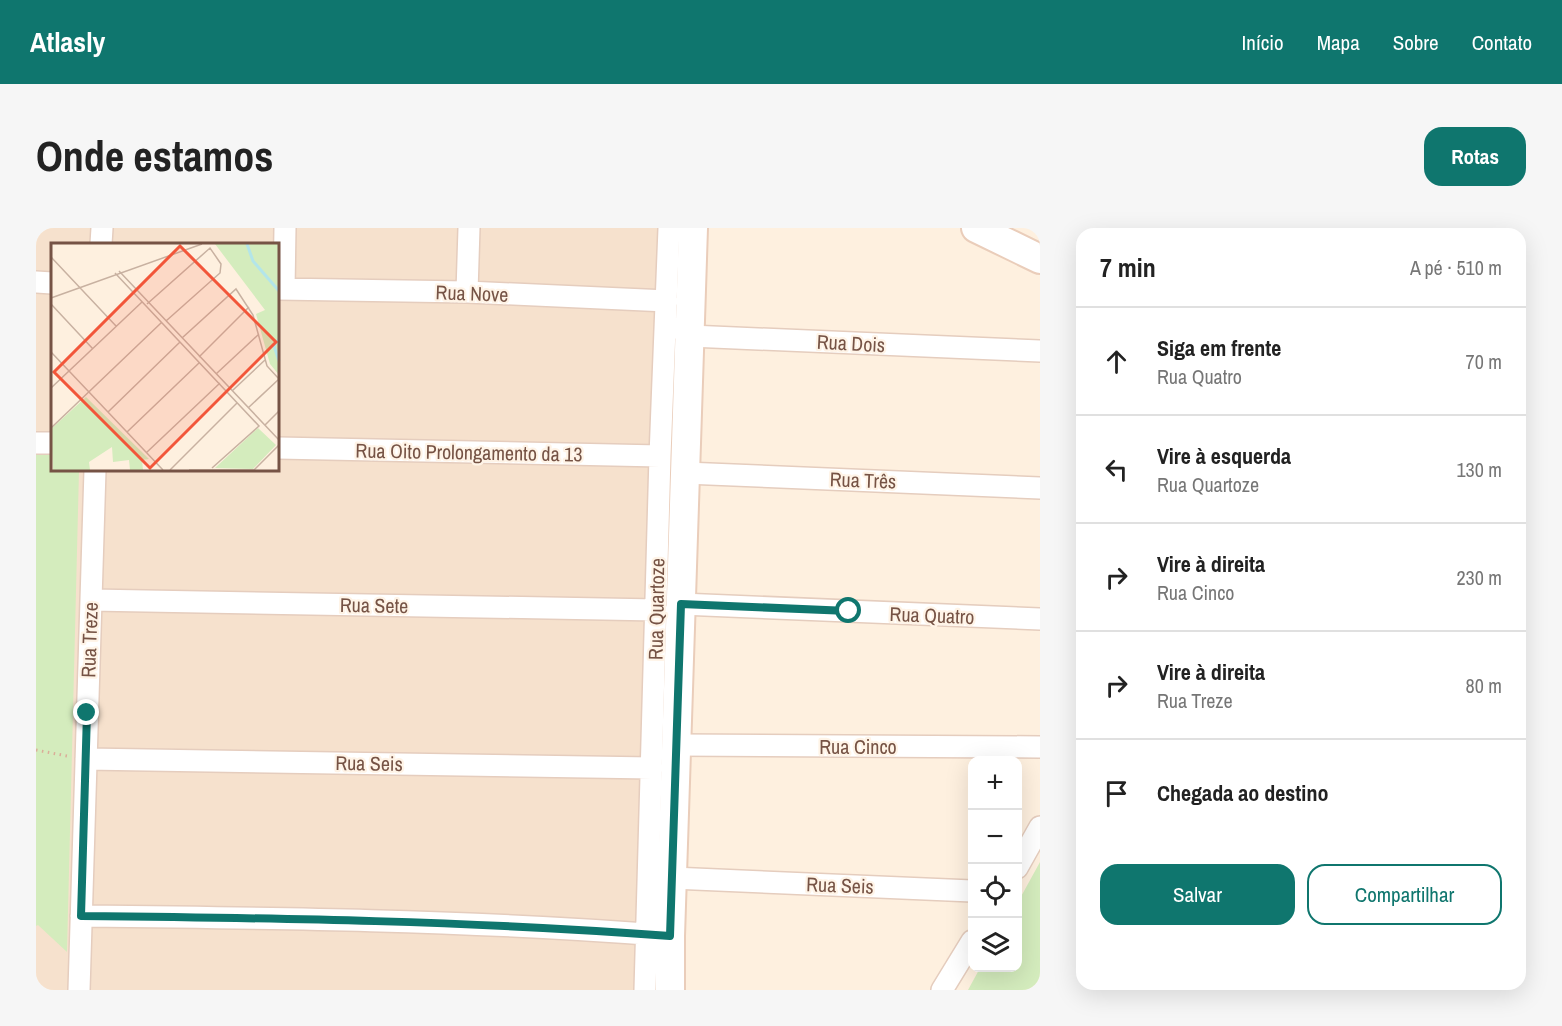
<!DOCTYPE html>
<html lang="pt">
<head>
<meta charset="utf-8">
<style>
	:root { --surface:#fff; --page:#f6f6f6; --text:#222; --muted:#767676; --line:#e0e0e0; --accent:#0f766e }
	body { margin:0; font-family:"Archivo Narrow",sans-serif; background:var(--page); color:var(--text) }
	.controls { position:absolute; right:18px; bottom:18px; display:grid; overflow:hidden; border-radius:12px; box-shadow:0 6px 24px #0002 }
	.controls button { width:54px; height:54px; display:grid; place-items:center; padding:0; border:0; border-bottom:2px solid var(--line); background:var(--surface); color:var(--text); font:30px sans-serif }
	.stop { position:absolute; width:18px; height:18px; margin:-14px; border:4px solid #0f766e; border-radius:50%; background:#fff }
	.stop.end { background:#0f766e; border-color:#fff; box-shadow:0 2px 6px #0008 }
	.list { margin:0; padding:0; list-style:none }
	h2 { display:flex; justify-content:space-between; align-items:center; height:78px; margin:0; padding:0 24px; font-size:26px }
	h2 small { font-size:20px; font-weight:400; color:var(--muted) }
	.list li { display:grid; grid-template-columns:39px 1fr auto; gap:18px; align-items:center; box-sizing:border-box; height:108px; padding:0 24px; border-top:2px solid var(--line) }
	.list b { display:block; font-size:22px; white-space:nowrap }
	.list p { margin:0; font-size:20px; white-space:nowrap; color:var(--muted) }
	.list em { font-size:20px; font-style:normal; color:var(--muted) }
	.actions { display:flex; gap:12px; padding:18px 24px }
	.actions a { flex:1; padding:14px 0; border:2px solid var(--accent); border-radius:18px; text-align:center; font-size:21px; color:var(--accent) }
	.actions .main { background:var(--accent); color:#fff }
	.icon { flex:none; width:33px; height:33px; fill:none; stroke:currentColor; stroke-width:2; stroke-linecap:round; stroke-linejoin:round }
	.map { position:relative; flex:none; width:1004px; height:762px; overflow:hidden; border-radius:18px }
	header { display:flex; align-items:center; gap:36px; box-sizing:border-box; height:84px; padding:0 30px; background:var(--accent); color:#fff }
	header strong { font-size:28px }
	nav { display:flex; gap:33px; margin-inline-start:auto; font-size:21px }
	.intro { display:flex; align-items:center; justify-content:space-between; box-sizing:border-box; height:144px; padding:0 36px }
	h1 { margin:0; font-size:42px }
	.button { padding:15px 27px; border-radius:18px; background:var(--accent); color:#fff; font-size:21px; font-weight:700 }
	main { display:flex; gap:36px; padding:0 36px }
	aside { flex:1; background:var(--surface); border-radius:18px; box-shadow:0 6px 24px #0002 }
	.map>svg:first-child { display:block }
</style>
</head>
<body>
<header>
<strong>Atlasly</strong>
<nav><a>Início</a><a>Mapa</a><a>Sobre</a><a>Contato</a></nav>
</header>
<div class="intro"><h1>Onde estamos</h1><a class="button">Rotas</a></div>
<main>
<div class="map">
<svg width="1004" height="762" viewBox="0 0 1004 762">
	<rect width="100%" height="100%" fill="#fef0df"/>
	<path fill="#f6e1cd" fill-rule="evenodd" d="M0,0H661L634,762H0ZM16,16H242V242H16Z"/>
	<path fill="#d4ecbd" d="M0,223L16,224V242L43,243L31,724L2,697L0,698Z
		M1004,634V762H932L944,740H981L982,674Z"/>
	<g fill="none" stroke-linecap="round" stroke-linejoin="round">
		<defs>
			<path id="street" d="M65,16L66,0
				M0,54L16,55
				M242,61L431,64L631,73
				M248,61L249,0
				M431,64L433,0
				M643,100L654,108L1004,123
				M0,215H16
				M242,220L624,228
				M649,245L1004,260
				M55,372L621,382
				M645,376L1004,391
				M641,517L1004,519
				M50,531L616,540
				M981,640L1004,599
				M636,650L936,663
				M45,688C238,690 432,692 624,707
				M43,762L59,242
				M609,762L624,228L633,0
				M906,762L936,713"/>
			<path id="secondary" d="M940,0L1004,31
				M634,762V708L657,0"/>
		</defs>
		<use href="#street" stroke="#e5cdbe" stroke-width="24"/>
		<use href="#secondary" stroke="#eacdba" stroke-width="32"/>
		<path stroke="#daad98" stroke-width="3" stroke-dasharray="1.5 4.5" stroke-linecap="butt" d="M0,522L31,528"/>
		<use href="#street" stroke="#fff" stroke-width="21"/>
		<use href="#secondary" stroke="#fff" stroke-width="28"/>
	</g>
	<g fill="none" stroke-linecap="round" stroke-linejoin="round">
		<path stroke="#0f766e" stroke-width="8" d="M51,485L45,688C241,690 438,693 634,708L645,376L813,383"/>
	</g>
	<g text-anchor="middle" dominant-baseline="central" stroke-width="4.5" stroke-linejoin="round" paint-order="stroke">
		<g font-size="20" fill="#765345" stroke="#fff4e7">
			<text transform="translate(436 65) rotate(2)">Rua Nove</text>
			<text transform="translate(815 115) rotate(3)">Rua Dois</text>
			<text transform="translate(433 224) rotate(1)">Rua Oito Prolongamento da 13</text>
			<text transform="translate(827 252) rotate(2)">Rua Três</text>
			<text transform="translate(338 377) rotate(1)">Rua Sete</text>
			<text transform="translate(620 381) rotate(-89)">Rua Quartoze</text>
			<text transform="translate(896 387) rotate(2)">Rua Quatro</text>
			<text transform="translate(53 412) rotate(-88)">Rua Treze</text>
			<text x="822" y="518">Rua Cinco</text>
			<text transform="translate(333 535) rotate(1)">Rua Seis</text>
			<text transform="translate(804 657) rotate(2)">Rua Seis</text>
		</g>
	</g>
	<g transform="translate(15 15)">
		<rect width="228" height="228" fill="#fef0df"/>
		<path d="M164,1H228V132L219,121L205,71L214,67ZM35,154L98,216L91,217L92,227H79L78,217L62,219L61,204L38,219L39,227H2L0,186ZM207,185L225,202L202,226L164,225Z" fill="#d4ecbd"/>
		<path fill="none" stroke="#b3e5e9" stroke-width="3" d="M196,1L202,18L228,48M228,96L223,103L228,118"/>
		<path fill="none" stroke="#c8b1a1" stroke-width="1.5" d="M0,14L65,83M68,28L228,197M64,30L208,183L161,225M0,55L151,1M0,61L42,106M96,61L159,5L170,21L169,30L115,78M131,95L185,46L202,72L216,123L228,136L197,165M0,109L112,227M148,114L198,64M165,131L208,91M0,145L91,59M181,148L214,117M57,169L129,99M214,182L228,168M0,185L110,80M76,189L148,120M95,210L169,140M119,227L186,160M138,227H203M203,227L228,202"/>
		<path fill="#f2563a" fill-opacity="0.15" stroke="#f2563a" stroke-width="3" d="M129,3L225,99L99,225L3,129Z"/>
		<rect width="228" height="228" fill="none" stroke="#765345" stroke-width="3"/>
	</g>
</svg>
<div class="controls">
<button>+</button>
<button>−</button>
<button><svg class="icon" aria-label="locate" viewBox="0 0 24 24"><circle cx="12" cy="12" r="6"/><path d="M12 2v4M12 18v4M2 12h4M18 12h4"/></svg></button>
<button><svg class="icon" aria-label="layers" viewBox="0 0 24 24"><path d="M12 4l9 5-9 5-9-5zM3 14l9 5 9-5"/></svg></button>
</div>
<div class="stop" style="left:813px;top:383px"></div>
<div class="stop end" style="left:51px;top:485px"></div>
</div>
<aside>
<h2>7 min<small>A pé · 510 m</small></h2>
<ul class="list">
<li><svg class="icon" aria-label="ahead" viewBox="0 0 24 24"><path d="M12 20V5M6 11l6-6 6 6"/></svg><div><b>Siga em frente</b><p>Rua Quatro</p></div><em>70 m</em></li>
<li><svg class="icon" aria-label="left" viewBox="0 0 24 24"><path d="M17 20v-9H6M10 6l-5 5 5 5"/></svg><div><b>Vire à esquerda</b><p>Rua Quartoze</p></div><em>130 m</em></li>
<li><svg class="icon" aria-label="right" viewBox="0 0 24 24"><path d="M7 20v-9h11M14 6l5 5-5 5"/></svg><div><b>Vire à direita</b><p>Rua Cinco</p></div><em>230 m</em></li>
<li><svg class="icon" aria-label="right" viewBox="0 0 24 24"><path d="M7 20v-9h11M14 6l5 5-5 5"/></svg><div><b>Vire à direita</b><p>Rua Treze</p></div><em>80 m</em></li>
<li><svg class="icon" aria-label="arrive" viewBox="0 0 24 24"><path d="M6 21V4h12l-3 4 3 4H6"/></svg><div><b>Chegada ao destino</b></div></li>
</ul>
<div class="actions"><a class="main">Salvar</a><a>Compartilhar</a></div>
</aside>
</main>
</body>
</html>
